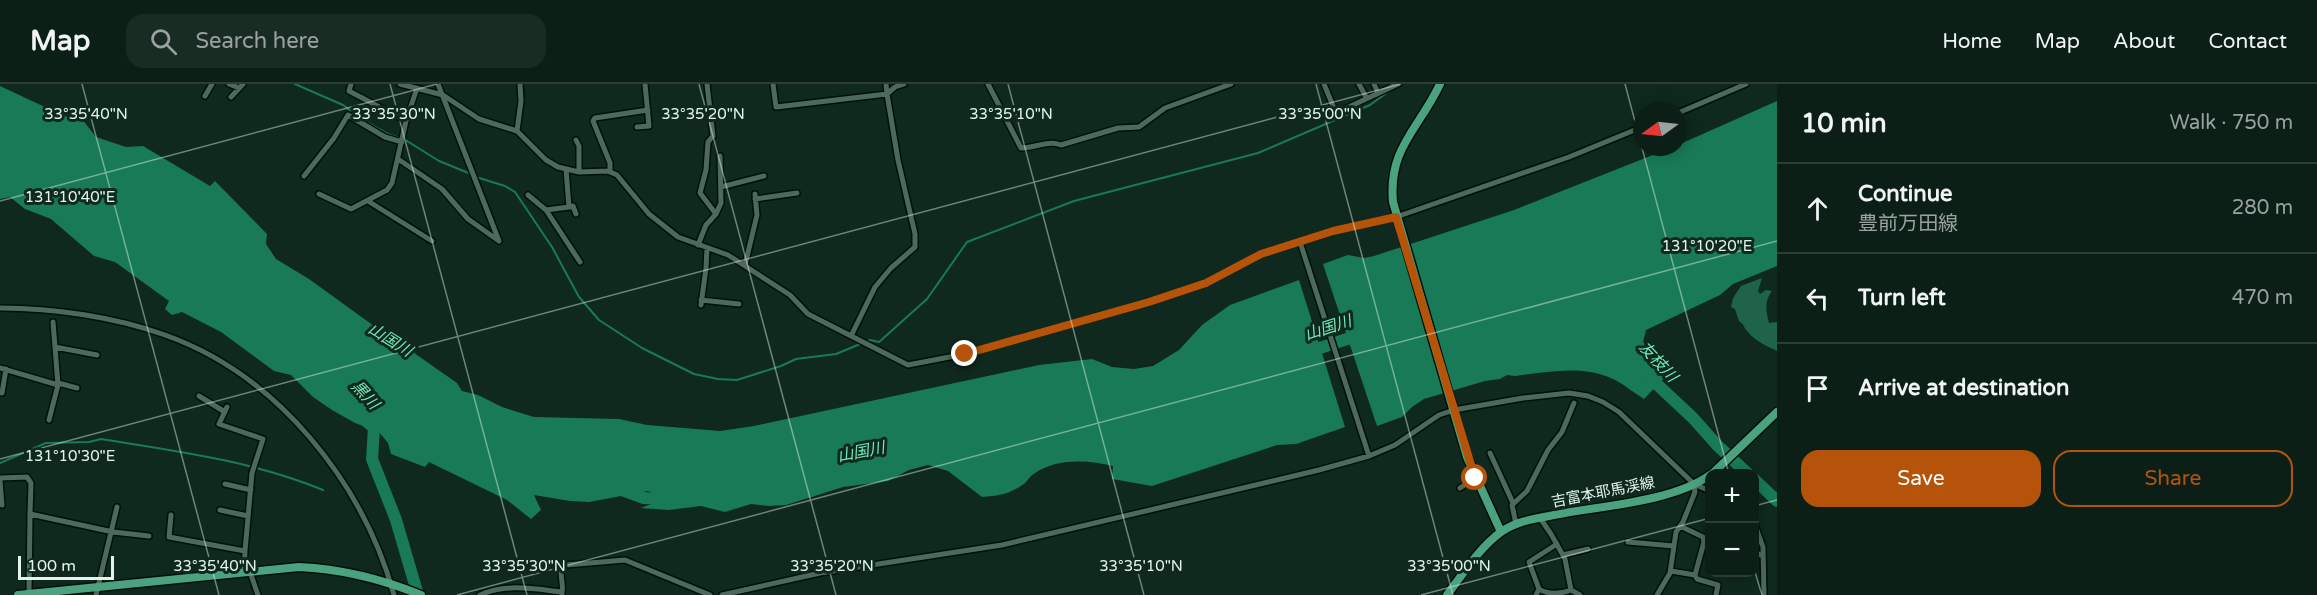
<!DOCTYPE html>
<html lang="en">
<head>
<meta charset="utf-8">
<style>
	:root { --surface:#0b1f16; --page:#192c23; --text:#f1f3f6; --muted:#9aa2a1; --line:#2b3d35; --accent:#b45309 }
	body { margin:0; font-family:"Varela Round","Noto Sans JP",sans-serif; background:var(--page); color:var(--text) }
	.controls { position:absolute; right:18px; bottom:18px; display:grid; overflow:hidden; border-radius:12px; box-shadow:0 3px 15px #0003 }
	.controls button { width:54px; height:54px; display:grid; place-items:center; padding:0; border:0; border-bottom:2px solid var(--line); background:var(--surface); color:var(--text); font:30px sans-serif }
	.compass { position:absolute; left:1633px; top:18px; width:54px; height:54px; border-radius:50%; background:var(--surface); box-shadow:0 3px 15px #0003; rotate:255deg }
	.scale { position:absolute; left:18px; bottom:15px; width:96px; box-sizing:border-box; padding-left:6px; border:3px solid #e4f4ec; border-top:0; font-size:16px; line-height:21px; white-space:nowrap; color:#e4f4ec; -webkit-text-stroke:4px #0f291e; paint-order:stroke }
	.stop { position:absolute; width:18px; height:18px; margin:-14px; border:4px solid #b45309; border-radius:50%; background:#fff }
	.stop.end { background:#b45309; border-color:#fff; box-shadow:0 2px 6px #0008 }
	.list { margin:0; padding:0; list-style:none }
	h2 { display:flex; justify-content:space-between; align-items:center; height:78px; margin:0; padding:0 24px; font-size:26px }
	h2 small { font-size:20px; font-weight:400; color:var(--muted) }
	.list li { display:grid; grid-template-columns:39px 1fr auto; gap:18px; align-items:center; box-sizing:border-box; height:90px; padding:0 24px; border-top:2px solid var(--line) }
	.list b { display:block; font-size:22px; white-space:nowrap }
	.list p { margin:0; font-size:20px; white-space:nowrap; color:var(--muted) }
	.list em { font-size:20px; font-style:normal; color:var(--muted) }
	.actions { display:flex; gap:12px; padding:18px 24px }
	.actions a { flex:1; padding:14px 0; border:2px solid var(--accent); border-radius:18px; text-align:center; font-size:21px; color:var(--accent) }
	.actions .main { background:var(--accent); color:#fff }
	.icon { flex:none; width:33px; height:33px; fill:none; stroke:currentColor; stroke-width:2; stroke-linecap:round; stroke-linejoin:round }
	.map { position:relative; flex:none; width:1777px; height:511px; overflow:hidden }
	header { display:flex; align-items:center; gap:36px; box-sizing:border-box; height:84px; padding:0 30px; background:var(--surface); border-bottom:2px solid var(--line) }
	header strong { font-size:28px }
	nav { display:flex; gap:33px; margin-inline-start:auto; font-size:21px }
	.search { width:420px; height:54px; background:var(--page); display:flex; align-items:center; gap:15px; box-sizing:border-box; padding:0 21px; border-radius:18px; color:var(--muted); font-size:22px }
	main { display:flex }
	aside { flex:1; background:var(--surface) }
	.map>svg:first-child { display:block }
</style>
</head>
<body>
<header>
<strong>Map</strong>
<div class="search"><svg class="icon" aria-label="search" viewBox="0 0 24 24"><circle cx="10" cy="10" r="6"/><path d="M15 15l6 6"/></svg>Search here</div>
<nav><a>Home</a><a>Map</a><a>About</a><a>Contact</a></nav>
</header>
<main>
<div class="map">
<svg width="1777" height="511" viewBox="0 0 1777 511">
	<rect width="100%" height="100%" fill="#0f291e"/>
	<path fill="#1f6449" d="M1762,194L1758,207L1760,210L1766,206L1772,207C1764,217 1766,227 1769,239L1777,238V267C1767,262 1755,257 1748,248C1743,243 1745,241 1739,237L1735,225L1731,223L1733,214L1741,202Z"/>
	<path fill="#187a56" d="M0,2L64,32L82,35L96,53L126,63L143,62L210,102L215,97L267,150L266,160L276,175L309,195L374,242L382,250L402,258L417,271L457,299L462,307L478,311L502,323L534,333L619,335L647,341L720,347L754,342L1039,281L1092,275L1112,283L1134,285L1153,282L1179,266L1202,241L1230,221L1299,196L1345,343L1296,360L1277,361L1152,402L1112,395L1113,382C1089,376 1057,374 1035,389C1031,391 1028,396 1025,399C1011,410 999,412 982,413L948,387L928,381L909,386L888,397L843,403L786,421L769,422L751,420L725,428L701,422L669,426L641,424L666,414L648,407L589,418L570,417L534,411L541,426L531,435L507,416L429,378L425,383L391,370L388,359L379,348L355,339L332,326L313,313L291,291L274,287L221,248L182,228L172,231L165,225L169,217L115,178L94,172L51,135L25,125L10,113L0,115Z
		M1777,17V182L1733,200L1720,211L1646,246L1643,258L1674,284L1644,315C1634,309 1626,302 1617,297C1586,280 1548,288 1515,292L1507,291L1500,295L1485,297L1424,315L1412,323L1402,333L1377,342L1323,180L1348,171L1364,174L1374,172L1514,126L1673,63H1678V61Z"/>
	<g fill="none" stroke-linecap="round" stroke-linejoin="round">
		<path stroke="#187a56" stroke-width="2" d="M295,0L343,21L365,37L388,50L407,57L439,77L471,90
			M476,93L505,102L515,108L552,163L579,213L599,236L642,264L694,290L718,295L737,296L781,282L796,275L836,270L870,256L879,258L927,215L967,158L1074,117L1258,69L1370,21L1392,5
			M0,379L46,359L89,358L101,355C176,367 253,377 323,406"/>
		<path stroke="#187a56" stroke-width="12" d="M1305,269L1362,250
			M1647,291L1693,334L1717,361L1748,390
			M365,336L374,344L372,375L396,436L418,511
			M1754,395L1777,417
			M619,405L644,414L678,415"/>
		<defs>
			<path id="street" d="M229,0L239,4
				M351,0L349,7L406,37
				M400,0L443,11L479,35L517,47L546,76L558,83L579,88L608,87L617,91L649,130L678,153L728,171L790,211L808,230L908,281L965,270L1149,218L1206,199L1261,170L1333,147L1396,133L1569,73L1642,43
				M773,0L776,23L887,10L886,0
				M988,0L1021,64C1034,64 1048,56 1061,61L1118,44L1139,43L1165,24L1231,0
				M1324,0L1336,29L1398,0
				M1359,0L1366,13
				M1374,0L1378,9
				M205,12L212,0
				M231,13L243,0
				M1678,29L1746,0
				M637,43L649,42L645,0
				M517,47L521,17L520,0
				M576,56L579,62V88
				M398,75L442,105L468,135L499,157L438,0
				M566,85L569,123L546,126L580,178
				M610,88V79L593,37L595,34L648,26
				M304,92L334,54L348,31L385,53L402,58
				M721,103L764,92
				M319,110L351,125L387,106L392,99L406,37L417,4
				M528,111L546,126
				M755,115L797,109
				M368,117L432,157
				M569,123L573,122L576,130
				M716,130L721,119L720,72
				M1300,158L1369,372
				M698,161L706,141L716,130L700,109L706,86L708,58L713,52L707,0
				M745,181L757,131L755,110
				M701,216L739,220
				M701,221L706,184L707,164
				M0,224C54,224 115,233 165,251C278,291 363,399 394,511
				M851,252L875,203L891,184L915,163V150L898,76L887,10L895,3L904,0
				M55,263L97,271
				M0,284L58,301L53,238
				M58,299L77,304
				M2,309L6,285
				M199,312L225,328
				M227,323L219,340L263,355L252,389L245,467
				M49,336L58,301
				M1490,369L1513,419
				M0,394L27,393L31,399L30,430L113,448L149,452
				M0,397L2,421
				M225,400L251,406
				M1460,404L1475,394
				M220,426L248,432
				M171,431L169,453L245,467L244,488
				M1540,434L1551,450L1565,475L1571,506L1580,511
				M1754,438L1763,463L1764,511
				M1516,440L1512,421L1527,407L1548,366L1562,348L1574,319
				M1680,442L1703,453L1704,458L1695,491
				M1628,458L1674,462
				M1754,468L1763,472
				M1563,471L1588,465
				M1671,487L1695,491L1697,495L1718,501L1716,511
				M250,488L258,511
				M1539,505C1548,511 1561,510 1571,506
				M562,508C564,499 559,492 562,483L566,481L625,476L710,511
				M29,510L30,430
				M96,511L117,423
				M480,511C506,499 535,505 562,508V510
				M722,511L820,489L1002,461L1319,386L1369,372L1395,361L1439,331L1454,326L1523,314L1569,309L1588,312L1603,318L1619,328L1694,400L1710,407
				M1536,511L1539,505L1529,478L1557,460
				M1657,511L1670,489L1676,448L1683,438L1695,408L1694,400"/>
			<path id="primary" d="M1440,0C1419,45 1388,64 1393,118L1467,373L1501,448
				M1712,390L1777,328
				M18,511L299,483C341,485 382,495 421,511
				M1447,511C1463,490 1479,464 1501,448C1515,438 1532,435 1549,432C1596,422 1671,419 1710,391"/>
		</defs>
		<use href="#street" stroke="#001208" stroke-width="8"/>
		<use href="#primary" stroke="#001208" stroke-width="11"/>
		<use href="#street" stroke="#4d695b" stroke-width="5"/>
		<use href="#primary" stroke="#4aa37e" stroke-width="8"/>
	</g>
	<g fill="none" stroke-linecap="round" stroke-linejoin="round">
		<path stroke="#b45309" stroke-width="8" d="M965,270L1149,218L1206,199L1261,170L1333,147L1396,133L1475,394"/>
	</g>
	<path fill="none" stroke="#e4f4ec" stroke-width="1.5" stroke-opacity="0.45" d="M82,0L219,511M390,0L527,511M699,0L836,511M1008,0L1144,511M1316,0L1453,511M1625,0L1729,390M0,117L437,0M0,375L1401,0M1754,422L1777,416M1754,485L1762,511M457,511L1777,157M1421,511L1710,434"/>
	<g text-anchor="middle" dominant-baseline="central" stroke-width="6" stroke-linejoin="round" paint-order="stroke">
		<g font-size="15" fill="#e4f4ec" stroke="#0f291e">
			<text transform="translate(1603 408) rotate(-11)">吉富本耶馬渓線</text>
		</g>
		<g font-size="16" font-style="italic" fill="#72ebb7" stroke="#0f291e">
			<text transform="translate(1328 244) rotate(-18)">山国川</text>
			<text transform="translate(390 256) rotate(32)">山国川</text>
			<text transform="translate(1658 278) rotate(47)">友枝川</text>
			<text transform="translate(365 311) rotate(47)">黒川</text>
			<text transform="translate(861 368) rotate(-11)">山国川</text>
		</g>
	</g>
	<g font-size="15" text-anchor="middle" fill="#e4f4ec" stroke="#0f291e" stroke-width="6" stroke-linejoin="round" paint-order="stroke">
		<text x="86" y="35">33°35'40"N</text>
		<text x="394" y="35">33°35'30"N</text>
		<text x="703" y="35">33°35'20"N</text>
		<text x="1011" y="35">33°35'10"N</text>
		<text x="1320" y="35">33°35'00"N</text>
		<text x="70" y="118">131°10'40"E</text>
		<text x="1707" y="167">131°10'20"E</text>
		<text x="70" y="377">131°10'30"E</text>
		<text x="215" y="487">33°35'40"N</text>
		<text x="524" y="487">33°35'30"N</text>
		<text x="832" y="487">33°35'20"N</text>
		<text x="1141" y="487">33°35'10"N</text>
		<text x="1449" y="487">33°35'00"N</text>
	</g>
</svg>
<div class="controls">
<button>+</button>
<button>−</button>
</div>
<svg class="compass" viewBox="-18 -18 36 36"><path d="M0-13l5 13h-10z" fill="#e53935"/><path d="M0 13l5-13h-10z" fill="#9aa2a1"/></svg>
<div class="scale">100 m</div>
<div class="stop" style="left:1475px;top:394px"></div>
<div class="stop end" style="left:965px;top:270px"></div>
</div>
<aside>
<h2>10 min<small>Walk · 750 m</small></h2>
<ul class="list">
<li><svg class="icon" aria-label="ahead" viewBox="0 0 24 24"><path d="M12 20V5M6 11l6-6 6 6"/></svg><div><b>Continue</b><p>豊前万田線</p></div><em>280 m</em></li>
<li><svg class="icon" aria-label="left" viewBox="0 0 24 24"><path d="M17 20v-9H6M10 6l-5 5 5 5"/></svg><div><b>Turn left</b></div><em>470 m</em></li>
<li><svg class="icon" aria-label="arrive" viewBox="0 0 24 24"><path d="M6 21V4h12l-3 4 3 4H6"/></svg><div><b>Arrive at destination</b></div></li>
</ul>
<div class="actions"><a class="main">Save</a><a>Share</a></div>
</aside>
</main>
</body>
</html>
